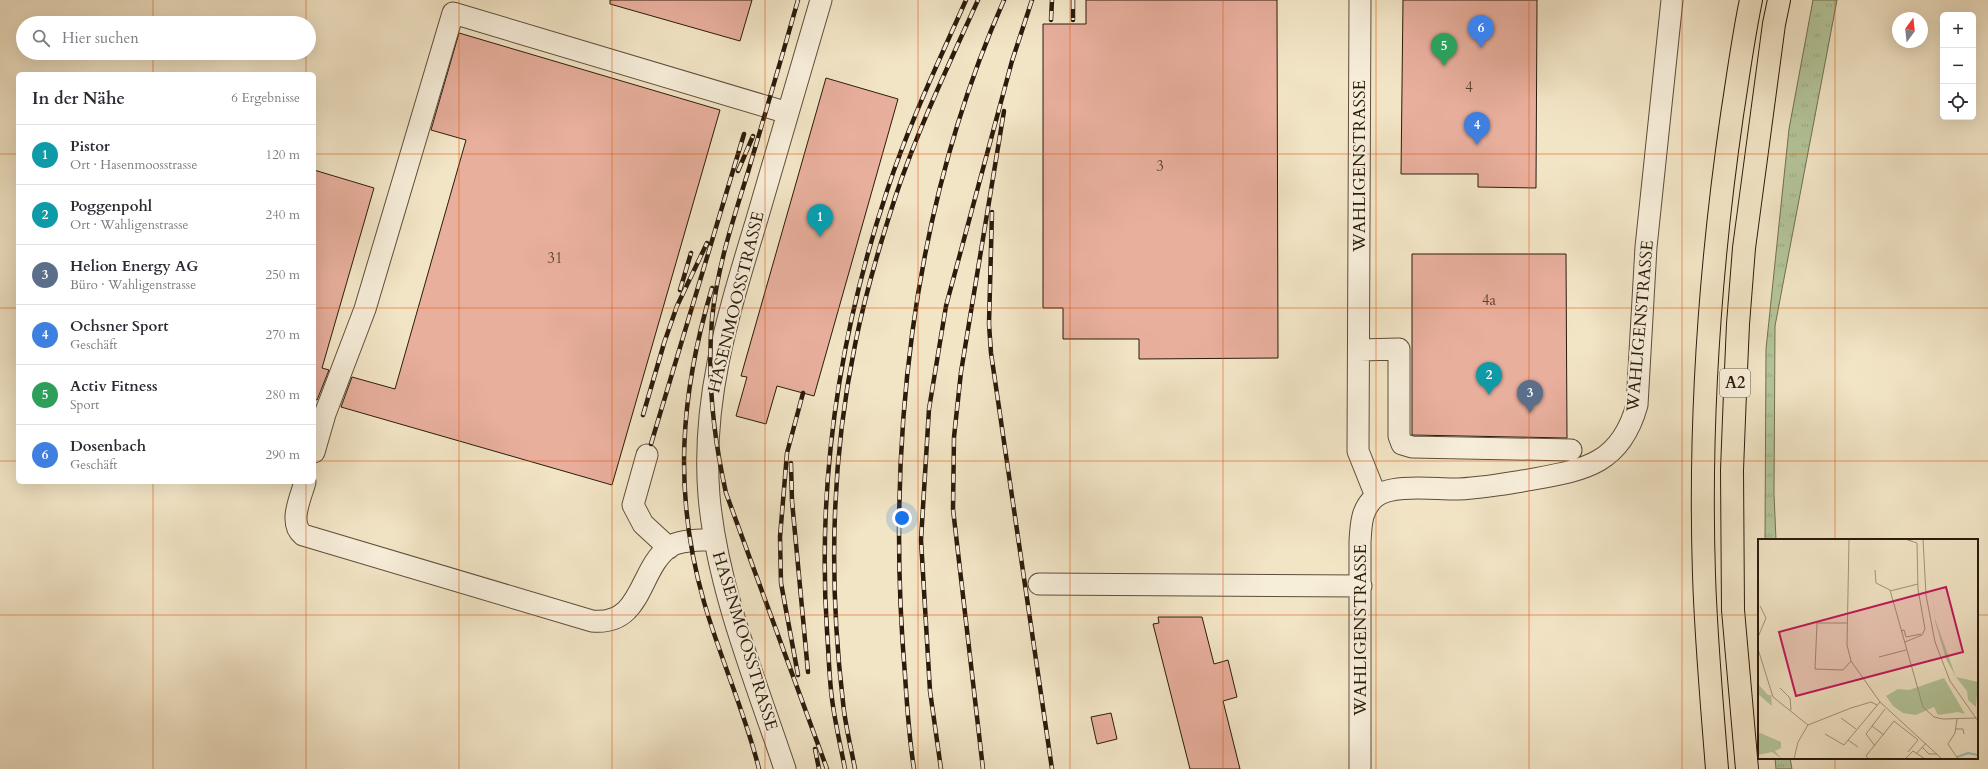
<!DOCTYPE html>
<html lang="de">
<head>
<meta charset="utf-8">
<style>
	:root { --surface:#fff; --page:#f7f7f7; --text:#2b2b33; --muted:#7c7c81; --line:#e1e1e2; --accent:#2563eb }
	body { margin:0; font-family:Cardo,serif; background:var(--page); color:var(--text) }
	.controls { position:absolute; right:12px; top:12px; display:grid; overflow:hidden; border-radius:6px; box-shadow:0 4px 16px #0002 }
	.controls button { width:36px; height:36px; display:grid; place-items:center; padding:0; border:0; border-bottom:1px solid var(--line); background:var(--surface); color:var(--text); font:20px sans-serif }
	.compass { position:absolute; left:1892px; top:12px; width:36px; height:36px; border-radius:50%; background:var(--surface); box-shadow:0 4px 16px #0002; rotate:15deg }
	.you { position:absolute; left:902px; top:518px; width:14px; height:14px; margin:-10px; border:3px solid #fff; border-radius:50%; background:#1a73e8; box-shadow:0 0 0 6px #1a73e833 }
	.badge { display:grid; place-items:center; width:26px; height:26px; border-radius:50%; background:var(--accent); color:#fff; font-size:13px; font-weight:700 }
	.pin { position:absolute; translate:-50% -33px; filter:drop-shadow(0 1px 2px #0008) }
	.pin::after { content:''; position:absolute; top:21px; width:14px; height:12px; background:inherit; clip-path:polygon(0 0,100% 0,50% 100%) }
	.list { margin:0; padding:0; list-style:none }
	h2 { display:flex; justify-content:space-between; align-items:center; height:52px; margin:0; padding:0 16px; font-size:17px }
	h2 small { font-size:13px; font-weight:400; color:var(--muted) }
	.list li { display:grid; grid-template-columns:26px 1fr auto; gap:12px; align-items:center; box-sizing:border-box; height:60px; padding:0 16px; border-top:1px solid var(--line) }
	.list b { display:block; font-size:15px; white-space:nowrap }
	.list p { margin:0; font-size:13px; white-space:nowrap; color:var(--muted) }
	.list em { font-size:13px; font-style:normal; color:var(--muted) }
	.icon { flex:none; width:22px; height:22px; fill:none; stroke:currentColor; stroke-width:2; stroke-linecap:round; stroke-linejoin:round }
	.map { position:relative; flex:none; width:1988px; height:769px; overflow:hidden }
	.search { position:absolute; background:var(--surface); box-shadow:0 4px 16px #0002; left:16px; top:16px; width:300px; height:44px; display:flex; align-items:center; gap:10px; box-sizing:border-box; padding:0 14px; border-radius:22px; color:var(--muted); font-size:15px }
	.panel { position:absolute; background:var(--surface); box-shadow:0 4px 16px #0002; left:16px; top:72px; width:300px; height:412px; border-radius:6px }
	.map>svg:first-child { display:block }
</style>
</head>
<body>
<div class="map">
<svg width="1988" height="769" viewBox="0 0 1988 769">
	<defs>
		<pattern id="grass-tufts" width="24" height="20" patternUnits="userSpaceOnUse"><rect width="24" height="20" fill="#b4c69a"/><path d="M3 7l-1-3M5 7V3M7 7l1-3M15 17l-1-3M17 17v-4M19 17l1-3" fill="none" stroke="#9baa84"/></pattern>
	</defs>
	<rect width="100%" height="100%" fill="#f2e5c6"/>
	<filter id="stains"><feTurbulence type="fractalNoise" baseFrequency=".005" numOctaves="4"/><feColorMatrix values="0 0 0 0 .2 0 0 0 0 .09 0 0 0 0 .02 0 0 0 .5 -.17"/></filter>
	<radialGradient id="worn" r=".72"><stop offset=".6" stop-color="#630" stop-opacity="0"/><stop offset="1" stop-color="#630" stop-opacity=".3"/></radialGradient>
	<path fill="url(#grass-tufts)" stroke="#707053" d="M1813,0H1837L1775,326L1774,494L1776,540H1765L1766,349L1789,129Z
		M1775,758H1790L1792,769H1776Z"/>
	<path fill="#e8af9d" stroke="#2b1b0c" d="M610,0H752L740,41L610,4Z
		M1086,0H1277L1278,358L1139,359V339H1063V308H1043V24H1086Z
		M1403,0H1537L1536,188L1478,187V174H1401Z
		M459,33L720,110L612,485L341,407L352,377L395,389L466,140L431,130Z
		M826,78L898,99L814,396L777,386L766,424L736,416L747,377L741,376Z
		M314,170L374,188L322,368L329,370L317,400L314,399Z
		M1412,254H1566L1567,438L1412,435Z
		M1158,617H1202L1214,664L1228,660L1237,697L1223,701L1240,769H1190L1153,624L1159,623Z
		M1111,713L1117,739L1097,744L1091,717Z"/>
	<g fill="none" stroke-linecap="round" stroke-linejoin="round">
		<defs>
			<path id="minor" d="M1360,0L1358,451L1376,496
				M1359,350L1399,349V436L1402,444L1412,447L1571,450
				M314,452L325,414L365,309L453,13L788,113
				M647,455L633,505L643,524L669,548
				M305,482C301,497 288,523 303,535L592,621C643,626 638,570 669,547C681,539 701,541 715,539
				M1039,584L1361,586
				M785,769C756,682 717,588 709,496C701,398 729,312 757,219C778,146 799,73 821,0
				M1360,769V542C1361,525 1361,509 1375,497C1391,484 1432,489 1453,489C1478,489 1503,484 1528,480C1583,470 1620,466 1637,405L1646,247L1672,0"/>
			<path id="highway" d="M1717,769C1712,705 1706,640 1704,575C1699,421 1710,267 1732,115C1738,77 1743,38 1751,0
				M1747,769L1733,610L1732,470L1735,393L1738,324L1744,248L1774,24L1779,0"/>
		</defs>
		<use href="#minor" stroke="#5d4e3a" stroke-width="23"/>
		<use href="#highway" stroke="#2b1b0c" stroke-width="24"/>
		<use href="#minor" stroke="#f7eeda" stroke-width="21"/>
		<use href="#highway" stroke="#f2e5c6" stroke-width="22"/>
		<defs>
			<path id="rail" d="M798,0C782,57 765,114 748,172C733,220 717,268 712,319C707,378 713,435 726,493L827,769
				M1073,0V20
				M1051,20L1052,0
				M738,171L753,136
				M992,212L989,324L991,353L1052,769
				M712,288C680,395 673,494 704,602C720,658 745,712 759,769
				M680,290L691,253
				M663,346L677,306L707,243
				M643,415L665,340
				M651,444L744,134
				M791,463L792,501L808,672
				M798,675L781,583L780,537L787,453L803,393
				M815,749L819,769
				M845,769C841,748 836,727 833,706C829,682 829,656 827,631C817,479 839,335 887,191C908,126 938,63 966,0
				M855,769C851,747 845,725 843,702C829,584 831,462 855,345C865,294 880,244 896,195C918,129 949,64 978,0
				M914,769C909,738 907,706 905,675C886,448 911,210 1004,0
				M941,769L930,691L921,540L929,409L946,306L1012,61L1032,0
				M983,769L953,509L954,437L961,372L1004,111"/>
		</defs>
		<use href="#rail" stroke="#2b1b0c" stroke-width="4.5"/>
		<use href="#rail" stroke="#f7eeda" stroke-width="3" stroke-dasharray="9" stroke-linecap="butt"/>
	</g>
	<path fill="none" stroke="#df560c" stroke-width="1" stroke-opacity="0.55" d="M153,0V23M306,0V23M459,0V769M612,0V769M765,0V769M918,0V769M1070,0V769M1223,0V769M1376,0V769M1529,0V769M1682,0V769M1835,0V540M153,53V74M306,53V74M0,154H18M314,154H1988M0,308H18M314,308H1988M0,461H18M314,461H1988M153,482V769M306,482V769M0,615H1759M1977,615H1988M1835,758V769"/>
	<g text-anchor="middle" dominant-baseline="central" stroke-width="4" stroke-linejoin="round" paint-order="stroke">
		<g font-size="15" fill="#5a4030">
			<text x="1469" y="87">4</text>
			<text x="1160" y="166">3</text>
			<text x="555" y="258">31</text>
			<text x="1489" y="300">4a</text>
		</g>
		<rect fill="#f7eeda" stroke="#685a4a" stroke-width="1" x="1720" y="369" width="30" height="28" rx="3"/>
		<g font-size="16" font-weight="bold" fill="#2b1b0c">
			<text x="1735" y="383">A2</text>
		</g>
		<g font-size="17" fill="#2b1b0c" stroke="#f7eeda">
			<text transform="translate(1359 166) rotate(-90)">WAHLIGENSTRASSE</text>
			<text transform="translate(736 302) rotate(-76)">HASENMOOSSTRASSE</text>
			<text transform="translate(1640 326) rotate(-85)">WAHLIGENSTRASSE</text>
			<text transform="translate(1360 630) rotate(-90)">WAHLIGENSTRASSE</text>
			<text transform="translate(745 641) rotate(73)">HASENMOOSSTRASSE</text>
		</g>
	</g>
	<g transform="translate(1758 539)">
		<rect width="220" height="220" fill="#f2e5c6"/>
		<path d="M170,0L177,80L198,138L188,120L177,82Z" fill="#b4c69a"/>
		<path d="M198,138L220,143L218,168L210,161L209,152ZM186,139L207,175L200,173L180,176L176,168L158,176L145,174L135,167L128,157L140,150L151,151ZM0,145L10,156H13L14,167L0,155ZM0,193L23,203V209L17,212L24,220L14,213L0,216Z" fill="#b4c69a"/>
		<path fill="none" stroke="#9bbfb2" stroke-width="2" d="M199,218L210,214L220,216"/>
		<path fill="none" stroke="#a2947c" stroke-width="1" d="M91,0L89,106L93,122L122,163L184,220M147,0L159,4L160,50L167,90L164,96L147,103M165,0L168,56L177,103L192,142L220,182M117,31L118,44L132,51L165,168L176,178L185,180L218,179M132,52L160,45M89,84H59L57,130L85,131L93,122M143,92L146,91L148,98L163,95M0,98L8,79L2,67M0,110L15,158L50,186M121,118L148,111M22,149L32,159L33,171M83,179L98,190M199,180L197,194L190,205L200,220M50,186L93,169L113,163L119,166M114,187L126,196M198,190H205L206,195M67,195L86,206L122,163M90,201L100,208M117,207L108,195L127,170M164,208L171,215H179M150,213L160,201M159,214L168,204M36,220L40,203L50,186M111,220L108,217L136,182L160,201M147,220L155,212L167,220"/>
		<path fill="#c2185b" fill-opacity="0.15" stroke="#c2185b" stroke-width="2" d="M188,48L205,113L38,157L21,93Z"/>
		<rect width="220" height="220" fill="none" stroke="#2b1b0c" stroke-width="2"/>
	</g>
	<rect width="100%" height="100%" filter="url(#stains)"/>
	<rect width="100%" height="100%" fill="url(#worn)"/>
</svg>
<div class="controls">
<button>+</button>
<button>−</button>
<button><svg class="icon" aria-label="locate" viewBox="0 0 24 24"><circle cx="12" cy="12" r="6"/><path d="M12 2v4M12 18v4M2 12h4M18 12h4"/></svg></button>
</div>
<svg class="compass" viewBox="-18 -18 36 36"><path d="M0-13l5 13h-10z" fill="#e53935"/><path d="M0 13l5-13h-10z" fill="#7c7c81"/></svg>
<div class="you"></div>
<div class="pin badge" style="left:820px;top:237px;background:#0f9aa8">1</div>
<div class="pin badge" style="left:1489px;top:395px;background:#0f9aa8">2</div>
<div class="pin badge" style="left:1530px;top:413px;background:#5c6f8a">3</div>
<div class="pin badge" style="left:1477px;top:145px;background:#3f7fe0">4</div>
<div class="pin badge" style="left:1444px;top:66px;background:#2e9e5b">5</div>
<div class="pin badge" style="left:1481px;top:48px;background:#3f7fe0">6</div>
<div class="search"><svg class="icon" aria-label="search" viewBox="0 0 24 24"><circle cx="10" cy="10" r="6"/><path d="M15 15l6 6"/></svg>Hier suchen</div>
<section class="panel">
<h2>In der Nähe<small>6 Ergebnisse</small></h2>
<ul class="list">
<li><span class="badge" style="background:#0f9aa8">1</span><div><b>Pistor</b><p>Ort · Hasenmoosstrasse</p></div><em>120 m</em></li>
<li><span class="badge" style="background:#0f9aa8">2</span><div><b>Poggenpohl</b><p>Ort · Wahligenstrasse</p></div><em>240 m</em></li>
<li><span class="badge" style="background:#5c6f8a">3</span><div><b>Helion Energy AG</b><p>Büro · Wahligenstrasse</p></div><em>250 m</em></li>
<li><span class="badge" style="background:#3f7fe0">4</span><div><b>Ochsner Sport</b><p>Geschäft</p></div><em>270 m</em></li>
<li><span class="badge" style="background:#2e9e5b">5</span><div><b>Activ Fitness</b><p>Sport</p></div><em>280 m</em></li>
<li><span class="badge" style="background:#3f7fe0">6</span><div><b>Dosenbach</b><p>Geschäft</p></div><em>290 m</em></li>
</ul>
</section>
</div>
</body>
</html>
